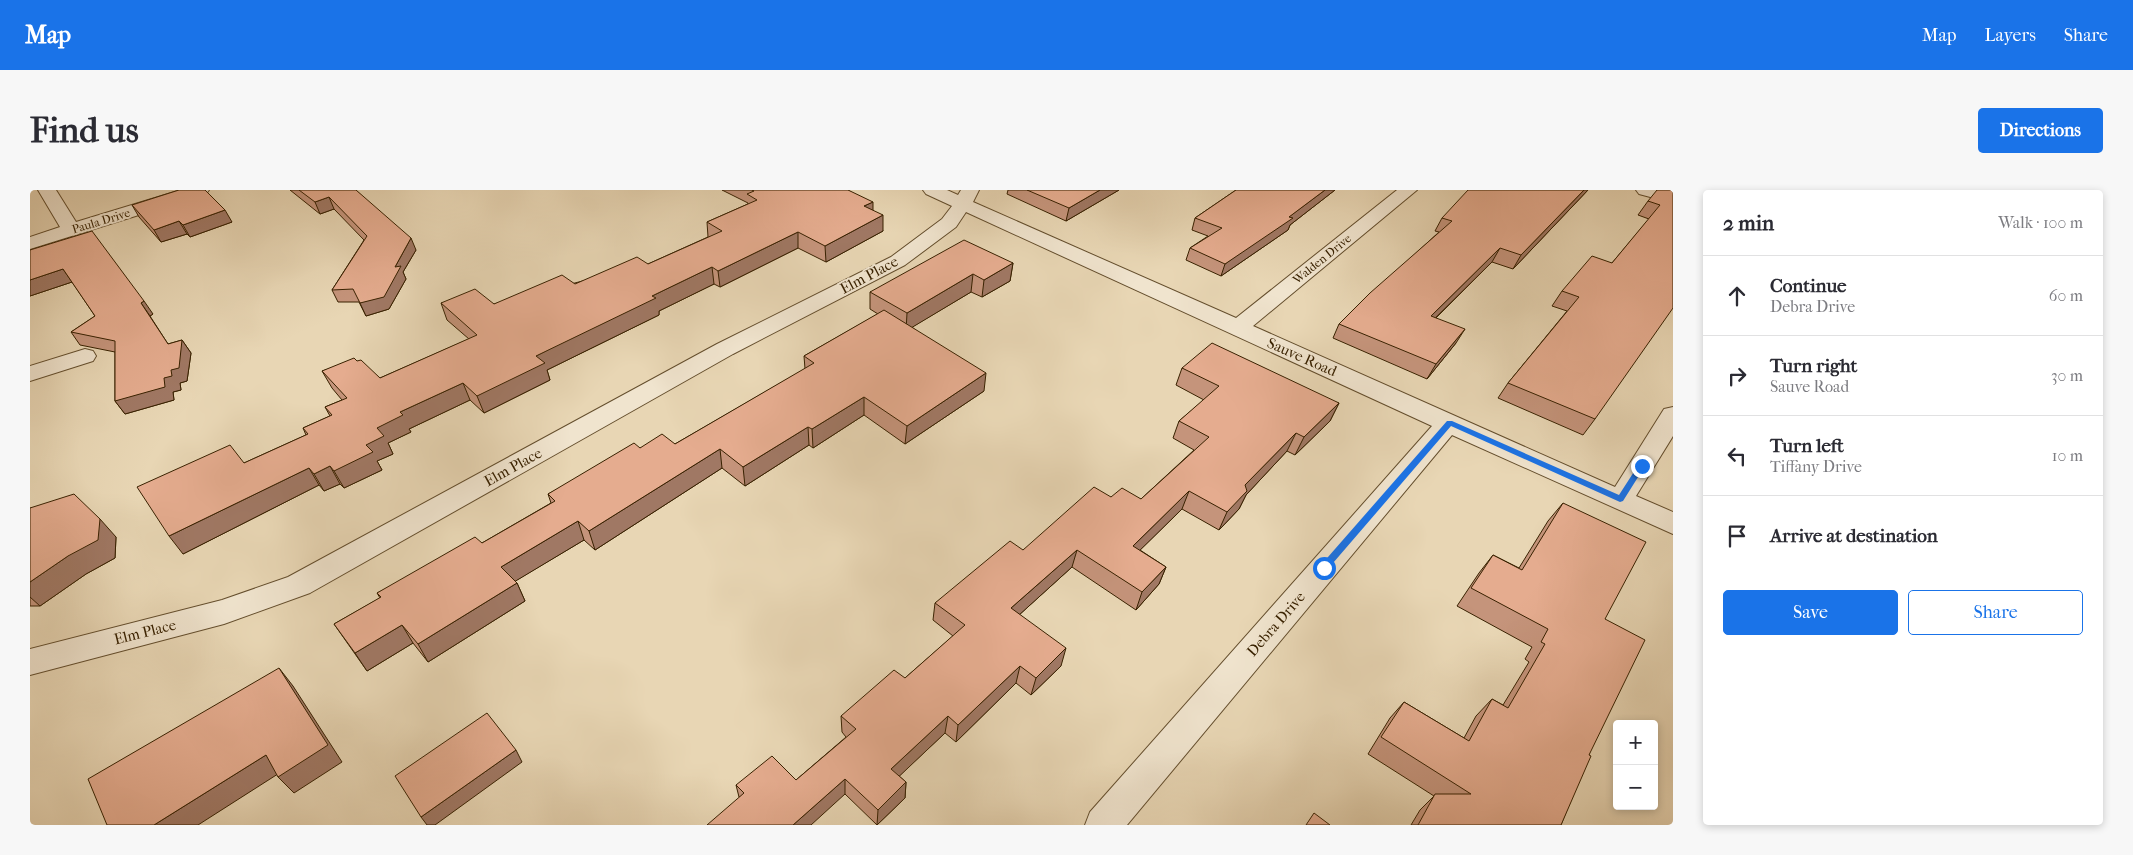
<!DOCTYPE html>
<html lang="en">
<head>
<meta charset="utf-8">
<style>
	:root { --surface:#fff; --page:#f7f7f7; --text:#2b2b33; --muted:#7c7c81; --line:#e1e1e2; --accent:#1a73e8 }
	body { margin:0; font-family:"IM FELL French Canon",serif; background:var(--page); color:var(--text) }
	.controls { position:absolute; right:15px; bottom:15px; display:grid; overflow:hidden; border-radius:5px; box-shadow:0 2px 8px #0003 }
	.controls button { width:45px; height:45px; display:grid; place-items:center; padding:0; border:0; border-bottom:1px solid var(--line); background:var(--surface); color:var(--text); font:25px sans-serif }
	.stop { position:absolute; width:15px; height:15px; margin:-11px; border:4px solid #1a73e8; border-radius:50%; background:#fff }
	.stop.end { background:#1a73e8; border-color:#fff; box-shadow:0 1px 5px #0008 }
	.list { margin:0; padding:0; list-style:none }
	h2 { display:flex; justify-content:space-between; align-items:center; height:65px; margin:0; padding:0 20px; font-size:21px }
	h2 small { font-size:16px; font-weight:400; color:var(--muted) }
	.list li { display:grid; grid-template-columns:32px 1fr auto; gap:15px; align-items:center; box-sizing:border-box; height:80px; padding:0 20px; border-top:1px solid var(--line) }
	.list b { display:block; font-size:19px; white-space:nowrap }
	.list p { margin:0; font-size:16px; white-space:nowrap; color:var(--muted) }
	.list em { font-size:16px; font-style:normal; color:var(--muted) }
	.actions { display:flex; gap:10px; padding:15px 20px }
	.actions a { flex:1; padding:11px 0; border:1px solid var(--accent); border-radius:5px; text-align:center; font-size:18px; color:var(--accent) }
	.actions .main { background:var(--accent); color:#fff }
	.icon { flex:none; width:28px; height:28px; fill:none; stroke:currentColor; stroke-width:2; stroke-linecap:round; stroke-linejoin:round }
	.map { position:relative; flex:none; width:1643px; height:635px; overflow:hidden; border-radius:5px }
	header { display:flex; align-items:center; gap:30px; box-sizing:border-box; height:70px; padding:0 25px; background:var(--accent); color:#fff }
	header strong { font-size:24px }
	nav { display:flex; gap:28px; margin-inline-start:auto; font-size:18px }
	.intro { display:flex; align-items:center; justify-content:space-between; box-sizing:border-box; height:120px; padding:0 30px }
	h1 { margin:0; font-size:35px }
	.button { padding:12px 22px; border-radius:5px; background:var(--accent); color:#fff; font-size:18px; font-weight:700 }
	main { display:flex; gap:30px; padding:0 30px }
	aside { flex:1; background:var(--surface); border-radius:5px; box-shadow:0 2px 8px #0003 }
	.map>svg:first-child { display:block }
</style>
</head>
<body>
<header>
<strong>Map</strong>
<nav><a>Map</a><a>Layers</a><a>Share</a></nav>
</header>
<div class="intro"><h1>Find us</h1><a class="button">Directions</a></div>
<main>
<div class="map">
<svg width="1643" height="635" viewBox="0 0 1643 635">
	<rect width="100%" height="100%" fill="#e8d6b4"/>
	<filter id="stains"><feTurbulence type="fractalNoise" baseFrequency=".004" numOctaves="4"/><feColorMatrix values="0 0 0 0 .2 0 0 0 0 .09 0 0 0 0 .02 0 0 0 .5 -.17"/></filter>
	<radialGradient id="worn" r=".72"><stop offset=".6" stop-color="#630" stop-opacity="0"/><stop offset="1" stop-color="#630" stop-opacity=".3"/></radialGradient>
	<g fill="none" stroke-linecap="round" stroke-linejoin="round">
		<defs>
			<path id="minor" d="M8,0H26L46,32L151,0H179L176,4L0,59V47L30,37Z
				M893,0H917L928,5L931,0H949L943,12L1206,128L1367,0H1387L1223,136L1585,297L1634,219L1643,217V246L1606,306L1643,322V344L1422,245L1097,635H1055L1060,622L1402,236L936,22L926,37L875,75L703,164L280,403L194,434L0,485V459L192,410L258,387L687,154L861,67L912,29L922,16L896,4Z
				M1606,0H1635L1643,2V13L1609,4Z
				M55,159L63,161L66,166L63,171L0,191V176Z"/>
		</defs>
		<use href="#minor" stroke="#644e2d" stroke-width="2"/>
		<use href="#minor" fill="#f0e4ce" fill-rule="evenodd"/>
	</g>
	<path fill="#c5947b" stroke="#382100" d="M260,0H326L386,60L373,82L376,89L359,119L336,126L329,112H308L302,100L334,50L304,19L290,24Z
		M692,0H818L843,20L853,41L796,72L768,58L690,97L684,94L629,121V125L517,180L520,190L454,223L440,210L379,239L381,242L358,253L363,264L347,271L352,280L314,298L310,294L294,301L289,295L153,364L214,273L276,245L273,238L300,226L295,217L312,210L302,198L292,181L327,171L350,188L439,149L417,130L411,113L464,114L618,74L678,47L677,32L718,14V13Z
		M978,0H1089L1036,31L977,4Z
		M1206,0H1305L1260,35L1258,40L1191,86L1156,70L1160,58L1178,46L1162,40L1165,28Z
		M1558,0L1483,79L1462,72L1406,128L1426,153L1397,189L1303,148L1309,134L1409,42L1405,41L1412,28Z
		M1643,0L1565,229L1553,245L1468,208L1478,193L1537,121L1522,116L1532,101L1582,73L1619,29L1608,25L1618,11Z
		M102,15L202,32L160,47L157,44L131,52L109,27Z
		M0,60L123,124L120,126L138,154L152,150L161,163L157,191L150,193L151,200L143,202L144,210L95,224L85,211V162L50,155L41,142L65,126L42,92L0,106Z
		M983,73L980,91L952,107L941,102L882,137L954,201L875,254L834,225L783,258L779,255L715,296L692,278L565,360L554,350L485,391L487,393L495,411L398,472L383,453L337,481L304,434L350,408L347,403L452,353L521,313L518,304L610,258L645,254L775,179L774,166L848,124L840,119V102Z
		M1152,178L1309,213L1300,231L1265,265L1257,261L1216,305L1209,319L1189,340L1152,319L1110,360L1136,377L1129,394L1106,420L1042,377L989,425L1031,476L1001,505L986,493L926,552L915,543L869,586L876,592L875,608L847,635L815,604L709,607L706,595L766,590L816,547L812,542L811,526L875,488L923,446L903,430L905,413L1081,307L1111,309L1164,260L1143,248L1149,231L1174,210L1146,195Z
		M1533,313L1575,429L1559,565L1531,635H1381L1390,620L1404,606L1338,564L1360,528L1374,512L1434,548L1446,526L1462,509L1473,515L1499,472L1495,469L1502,457L1427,416L1449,383L1463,365L1489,378L1518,331Z
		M0,318L86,347L85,368L56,384L10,416H0Z"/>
	<path fill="#a07864" stroke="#382100" d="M1070,0H1089L1036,31L1039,18Z
		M1295,0H1305L1260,35L1258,40L1191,86L1195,74Z
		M1554,0H1558L1483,79L1491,65Z
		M299,7L304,19L290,24L285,12Z
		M843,12V28L834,16Z
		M195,20L202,32L160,47L153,35Z
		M853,25V41L796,72L795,56Z
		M149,31L157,44L131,52L124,40Z
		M768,42V58L690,97L688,81Z
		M381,48L386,60L373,82L376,89L359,119L336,126L330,113L365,77Z
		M1470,58L1462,72L1393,140L1401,126Z
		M983,73L980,91L952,107L954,90Z
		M682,77L684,94L629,121V125L517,180L520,190L454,223L447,206L506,166L622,106Z
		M33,79L42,92L0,106V90Z
		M943,84L941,102L876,141L877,123Z
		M114,111L123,124L120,126L111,113Z
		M1435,139L1426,153L1397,189L1406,174Z
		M152,150L161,163L157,191L150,193L151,200L143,202L144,210L95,224L85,211L134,188Z
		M956,183L954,201L875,254L877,236Z
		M433,193L440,210L379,239L381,242L358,253L363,264L347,271L352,280L314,298L304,281L336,255L347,238L370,222Z
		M834,207V225L783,258L782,239Z
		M1309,213L1300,231L1265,265L1274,247Z
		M778,237L779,255L715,296L713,277Z
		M1266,243L1257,261L1216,305L1209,319L1189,340L1197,322L1215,295Z
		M690,259L692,278L565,360L559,341Z
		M300,276L310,294L294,301L284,284Z
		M279,278L289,295L153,364L139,346Z
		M1159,301L1152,319L1097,373L1103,356Z
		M70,329L86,347L85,368L56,384L10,416L0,407V392L38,366Z
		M548,331L554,350L479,395L471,377Z
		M1047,360L1042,377L977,436L981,418Z
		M1136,377L1129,394L1106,420L1112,402Z
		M487,393L495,411L398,472L388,454Z
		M372,435L383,453L337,481L325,463Z
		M1036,458L1031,476L1001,505L1006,488Z
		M990,476L986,493L926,552L928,535Z
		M249,478L263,496L312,572L264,603L248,587Z
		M918,526L915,543L860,595L861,579Z
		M486,560L492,572L405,635H397L391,627Z
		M236,565L251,582L168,635H124Z
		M815,589V604L781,635H763Z
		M876,592L875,608L847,635L848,620Z"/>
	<path fill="#e5ac8f" stroke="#382100" d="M149,0H175L195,20L153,35L149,31L124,40L102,15Z
		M269,0H326L381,48L365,77L371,76L354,107L330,113L323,99L302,100L337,46L299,7L285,12Z
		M722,0H818L843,12L834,16L853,25L795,56L768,42L688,81L682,77L622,106L626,108L506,166L515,173L447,206L433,193L370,222L373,225L347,238L354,246L336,255L343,262L304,281L300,276L284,284L279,278L139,346L107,297L200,255L214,273L278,244L273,238L302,225L295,217L317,208L292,181L324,168L327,171L331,170L350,188L447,145L411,113L445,99L464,114L532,85L545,94L607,67L618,74L692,41L677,32L727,10L717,4L724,1Z
		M997,0H1070L1039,18Z
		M1206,0H1295L1259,27L1263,28L1195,74L1160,58L1192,38L1165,28Z
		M1438,0H1554L1491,65L1470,58L1401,126L1435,139L1406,174L1309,134L1340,103L1422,31L1412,28Z
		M1627,0H1643V118L1565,229L1478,193L1549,107L1532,101L1562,66L1582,73L1630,15L1618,11Z
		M62,41L114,111L111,113L138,154L152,150L149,178L141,180L142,186L134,188L135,197L85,211V151L41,142L65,126L33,79L0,90V60Z
		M934,50L983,73L954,90L943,84L877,123L840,102Z
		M854,120L956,183L877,236L834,207L782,239L778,237L713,277L690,259L559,341L548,331L471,377L487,393L388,454L372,435L325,463L304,434L351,407L347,403L445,347L452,353L525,311L518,304L604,253L610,258L632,244L645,254L784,173L774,166Z
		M1182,153L1309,213L1274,247L1266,243L1215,295L1217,301L1197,322L1159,301L1103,356L1136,377L1112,402L1047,360L981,418L1036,458L1006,488L990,476L928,535L918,526L861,579L876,592L848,620L815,589L763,635H677L714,603L706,595L742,566L766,590L826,539L811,526L864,480L875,488L935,435L905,413L980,351L993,360L1064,297L1081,307L1092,298L1111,309L1179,247L1149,231L1189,196L1152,178Z
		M44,304L70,329L68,350L38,366L0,392V318Z
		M1533,313L1616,352L1575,429L1615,450L1559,565L1561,566L1531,635H1388L1405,604H1441L1351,547L1374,512L1439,551L1462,509L1478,518L1515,454L1511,452L1518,439L1441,398L1463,365L1492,380Z
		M249,478L298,555L248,587L236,565L124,635H77L58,589Z
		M457,523L486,560L391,627L365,586Z
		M1284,623L1300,635H1276Z"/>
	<path fill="#1a73e8" d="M1417,231H1422L1589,305L1609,274L1615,276L1593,311L1590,312L1421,236L1297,380H1291V375Z"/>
	<g text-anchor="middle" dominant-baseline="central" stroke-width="4" stroke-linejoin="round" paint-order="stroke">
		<g font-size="12" fill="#382100" stroke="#f0e4ce">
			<text transform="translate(71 31) rotate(-17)">Paula Drive</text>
			<text transform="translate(1292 69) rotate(-39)">Walden Drive</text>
		</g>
		<g font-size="15" fill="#382100" stroke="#f0e4ce">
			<text transform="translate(839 85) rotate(-28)">Elm Place</text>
			<text transform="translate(1272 167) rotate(24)">Sauve Road</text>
			<text transform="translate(483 277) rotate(-29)">Elm Place</text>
			<text transform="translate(1246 434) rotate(-49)">Debra Drive</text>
			<text transform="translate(115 442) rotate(-14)">Elm Place</text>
		</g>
	</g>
	<rect width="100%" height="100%" filter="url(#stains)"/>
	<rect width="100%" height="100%" fill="url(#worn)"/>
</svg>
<div class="controls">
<button>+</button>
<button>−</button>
</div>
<div class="stop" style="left:1294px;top:378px"></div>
<div class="stop end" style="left:1612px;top:276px"></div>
</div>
<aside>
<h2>2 min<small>Walk · 100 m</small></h2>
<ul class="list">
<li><svg class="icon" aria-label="ahead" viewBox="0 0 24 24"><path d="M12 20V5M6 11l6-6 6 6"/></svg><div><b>Continue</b><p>Debra Drive</p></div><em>60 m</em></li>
<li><svg class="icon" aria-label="right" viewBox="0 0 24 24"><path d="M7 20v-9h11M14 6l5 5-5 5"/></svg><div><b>Turn right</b><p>Sauve Road</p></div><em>30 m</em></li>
<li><svg class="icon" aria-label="left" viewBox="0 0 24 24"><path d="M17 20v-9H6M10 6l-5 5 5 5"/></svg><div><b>Turn left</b><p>Tiffany Drive</p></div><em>10 m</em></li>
<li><svg class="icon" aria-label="arrive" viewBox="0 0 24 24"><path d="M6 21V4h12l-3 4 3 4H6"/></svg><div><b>Arrive at destination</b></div></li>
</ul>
<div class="actions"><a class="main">Save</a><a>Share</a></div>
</aside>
</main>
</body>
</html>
